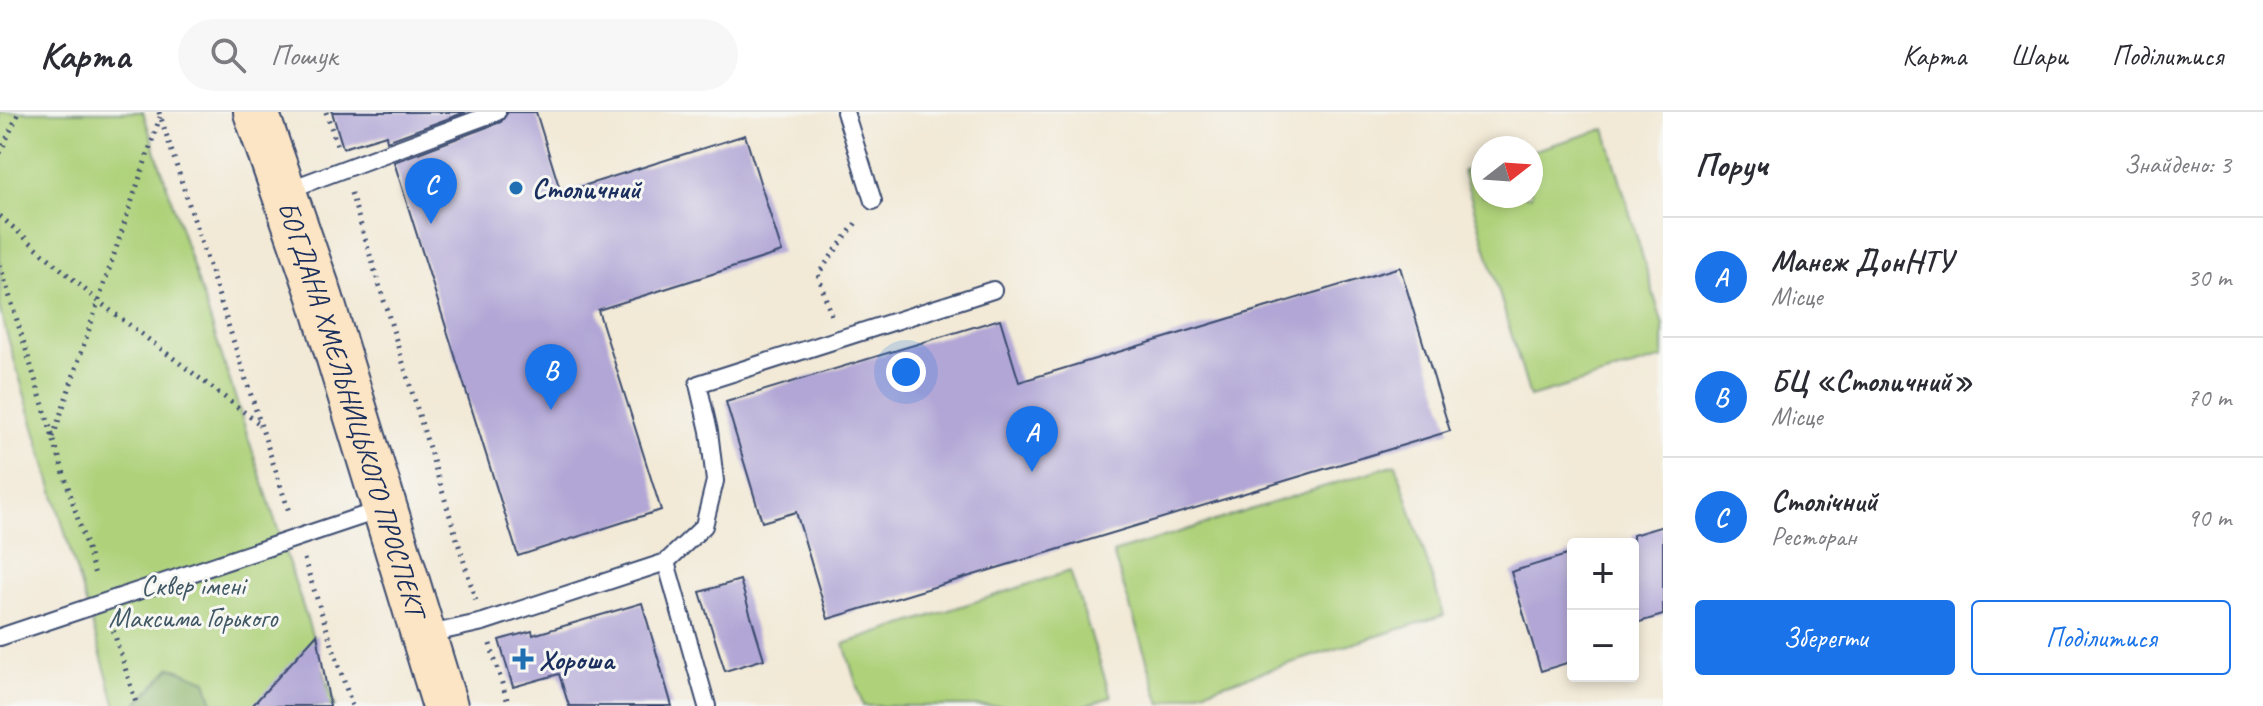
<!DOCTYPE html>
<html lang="uk">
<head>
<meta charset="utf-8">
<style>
	:root { --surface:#fff; --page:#f7f7f7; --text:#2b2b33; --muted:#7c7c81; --line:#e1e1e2; --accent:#1a73e8 }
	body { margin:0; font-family:Caveat,sans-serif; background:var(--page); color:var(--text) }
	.controls { position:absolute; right:24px; bottom:24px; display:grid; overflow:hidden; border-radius:8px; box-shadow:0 4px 12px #0003 }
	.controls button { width:72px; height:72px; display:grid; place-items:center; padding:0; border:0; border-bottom:2px solid var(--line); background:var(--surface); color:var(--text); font:40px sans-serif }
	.compass { position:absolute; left:1471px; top:24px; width:72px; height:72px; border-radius:50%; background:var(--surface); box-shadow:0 4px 12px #0003; rotate:73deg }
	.you { position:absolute; left:906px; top:260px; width:28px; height:28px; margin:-20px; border:6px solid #fff; border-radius:50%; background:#1a73e8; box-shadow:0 0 0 12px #1a73e833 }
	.badge { display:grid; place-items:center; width:52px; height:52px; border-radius:50%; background:var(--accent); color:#fff; font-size:26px; font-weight:700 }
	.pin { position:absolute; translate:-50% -66px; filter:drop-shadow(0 2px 4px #0008) }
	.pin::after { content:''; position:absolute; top:42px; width:28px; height:24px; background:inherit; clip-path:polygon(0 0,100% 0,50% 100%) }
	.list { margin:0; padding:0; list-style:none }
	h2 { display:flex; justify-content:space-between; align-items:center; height:104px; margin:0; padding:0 32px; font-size:34px }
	h2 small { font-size:26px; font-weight:400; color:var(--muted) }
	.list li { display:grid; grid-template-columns:52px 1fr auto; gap:24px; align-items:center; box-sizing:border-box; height:120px; padding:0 32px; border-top:2px solid var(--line) }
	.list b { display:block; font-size:30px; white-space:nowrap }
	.list p { margin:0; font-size:26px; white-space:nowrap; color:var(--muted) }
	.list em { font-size:26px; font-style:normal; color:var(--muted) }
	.actions { display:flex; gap:16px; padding:24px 32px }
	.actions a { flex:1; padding:18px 0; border:2px solid var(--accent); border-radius:8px; text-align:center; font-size:28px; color:var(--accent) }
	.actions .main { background:var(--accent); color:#fff }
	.icon { flex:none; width:44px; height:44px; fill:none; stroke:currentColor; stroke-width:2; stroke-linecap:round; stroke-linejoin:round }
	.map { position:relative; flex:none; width:1663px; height:594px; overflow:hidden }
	header { display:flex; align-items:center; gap:48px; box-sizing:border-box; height:112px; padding:0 40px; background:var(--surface); border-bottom:2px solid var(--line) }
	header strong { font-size:38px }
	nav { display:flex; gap:44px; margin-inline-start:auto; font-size:28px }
	.search { width:560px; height:72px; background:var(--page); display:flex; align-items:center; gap:20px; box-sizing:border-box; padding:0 28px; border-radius:44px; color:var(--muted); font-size:30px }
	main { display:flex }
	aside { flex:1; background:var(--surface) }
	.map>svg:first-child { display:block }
</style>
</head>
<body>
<header>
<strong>Карта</strong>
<div class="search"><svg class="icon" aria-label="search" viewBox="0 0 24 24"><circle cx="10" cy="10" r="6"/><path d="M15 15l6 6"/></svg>Пошук</div>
<nav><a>Карта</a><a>Шари</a><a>Поділитися</a></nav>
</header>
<main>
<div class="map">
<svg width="1663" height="594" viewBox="0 0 1663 594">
	<rect width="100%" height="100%" fill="#f6f6f2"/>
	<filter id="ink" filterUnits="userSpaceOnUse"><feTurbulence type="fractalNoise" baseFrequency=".0125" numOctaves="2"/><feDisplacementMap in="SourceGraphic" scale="16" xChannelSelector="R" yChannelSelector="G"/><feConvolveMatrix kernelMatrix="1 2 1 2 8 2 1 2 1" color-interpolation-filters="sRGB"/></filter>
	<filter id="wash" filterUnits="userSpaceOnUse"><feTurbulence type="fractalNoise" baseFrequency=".006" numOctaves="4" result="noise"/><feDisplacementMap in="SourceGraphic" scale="32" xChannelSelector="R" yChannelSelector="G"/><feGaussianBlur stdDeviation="1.8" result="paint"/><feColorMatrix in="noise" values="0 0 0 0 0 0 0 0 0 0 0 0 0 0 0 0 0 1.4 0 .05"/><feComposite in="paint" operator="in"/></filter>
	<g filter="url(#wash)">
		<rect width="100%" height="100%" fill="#f2e9d6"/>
		<path fill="#aed179" stroke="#64806c" stroke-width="2" d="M0,0H143L335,594H116L0,199Z
			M1605,17L1663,214V246L1530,285L1463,59L1483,53V84H1531V39Z
			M1396,352L1444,503L1161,592L1113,441Z
			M1070,459L1111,585L1084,594H863L844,532Z"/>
		<path fill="#8ab369" stroke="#527164" stroke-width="2" d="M171,555L206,569L214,594H135Z"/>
		<g id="blocks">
			<path fill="#b1a6d5" d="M332,0H466L387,29L386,23L343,36Z
				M508,0H536L561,81L745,23L782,140L598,198L661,398L518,444L394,50L501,10Z
				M1400,155L1450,319L828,507L796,400L762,410L726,290L1000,207L1019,270Z
				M1663,414V503L1633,512V423Z
				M1573,441V549L1541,559L1511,460Z
				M740,468L764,547L725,559L700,480Z
				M642,491L672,594H569L559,562L513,575L499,528L532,519L533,523Z
				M317,522L330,594H252Z"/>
		</g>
	</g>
	<g filter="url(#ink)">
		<use href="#blocks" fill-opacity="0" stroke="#3b4b70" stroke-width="2"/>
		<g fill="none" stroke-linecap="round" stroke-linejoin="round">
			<defs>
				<path id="lane" d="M845,0L873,89
					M285,79L497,0
					M666,450L707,594
					M425,523L483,510L666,450L704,414L715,369L709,319L698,272L993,178
					M0,525L383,397"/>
				<g id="secondary">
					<path id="s1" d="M256,0L320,184L445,594"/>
				</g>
			</defs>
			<use href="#lane" stroke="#3b4b70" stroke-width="20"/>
			<use href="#secondary" stroke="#3b4b70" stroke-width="48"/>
			<path stroke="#3b4b70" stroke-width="5" stroke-dasharray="2 6" stroke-linecap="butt" d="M159,0L290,403
				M326,0L337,33
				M0,41L19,0
				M351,81L476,489
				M0,104L98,189L261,313
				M0,153L96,466
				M831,203L818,162L858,108
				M53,325L160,5
				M304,447L352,594
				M111,511L137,594
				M490,532L509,594"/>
			<use href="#lane" stroke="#fff" stroke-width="16"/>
			<use href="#secondary" stroke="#fce5c4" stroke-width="44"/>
		</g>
	</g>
	<g fill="#1f6fb2" stroke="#f6f6f2" stroke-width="3">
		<circle cx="516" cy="76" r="8"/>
		<path d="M519 535h8v8h8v8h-8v8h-8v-8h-8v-8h8z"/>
	</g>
	<g text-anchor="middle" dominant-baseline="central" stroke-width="6" stroke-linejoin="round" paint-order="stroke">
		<g font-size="28" font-weight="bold" fill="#1b2f5e" stroke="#f6f6f2" text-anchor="start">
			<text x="532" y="76">Столичний</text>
			<text x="539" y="547">Хороша</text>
		</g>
		<g font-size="28" fill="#1b2f5e" stroke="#f6f6f2">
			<text stroke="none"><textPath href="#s1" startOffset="312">БОГДАНА ХМЕЛЬНИЦЬКОГО ПРОСПЕКТ</textPath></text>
		</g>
		<g font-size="28" fill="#405865" stroke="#f6f6f2">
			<text x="193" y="473">Сквер імені<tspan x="193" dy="32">Максима Горького</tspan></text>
		</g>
	</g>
</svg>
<div class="controls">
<button>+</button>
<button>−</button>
</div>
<svg class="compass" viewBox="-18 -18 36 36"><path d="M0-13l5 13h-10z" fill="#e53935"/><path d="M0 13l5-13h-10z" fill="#7c7c81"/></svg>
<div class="you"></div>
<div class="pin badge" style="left:1032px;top:360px">A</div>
<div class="pin badge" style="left:551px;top:298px">B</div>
<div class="pin badge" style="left:431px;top:112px">C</div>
</div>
<aside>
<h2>Поруч<small>Знайдено: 3</small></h2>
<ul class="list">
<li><span class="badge">A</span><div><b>Манеж ДонНТУ</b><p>Місце</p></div><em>30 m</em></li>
<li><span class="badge">B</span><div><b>БЦ «Столичний»</b><p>Місце</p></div><em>70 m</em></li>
<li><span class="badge">C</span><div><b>Столічний</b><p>Ресторан</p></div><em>90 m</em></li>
</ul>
<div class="actions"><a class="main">Зберегти</a><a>Поділитися</a></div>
</aside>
</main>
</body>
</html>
